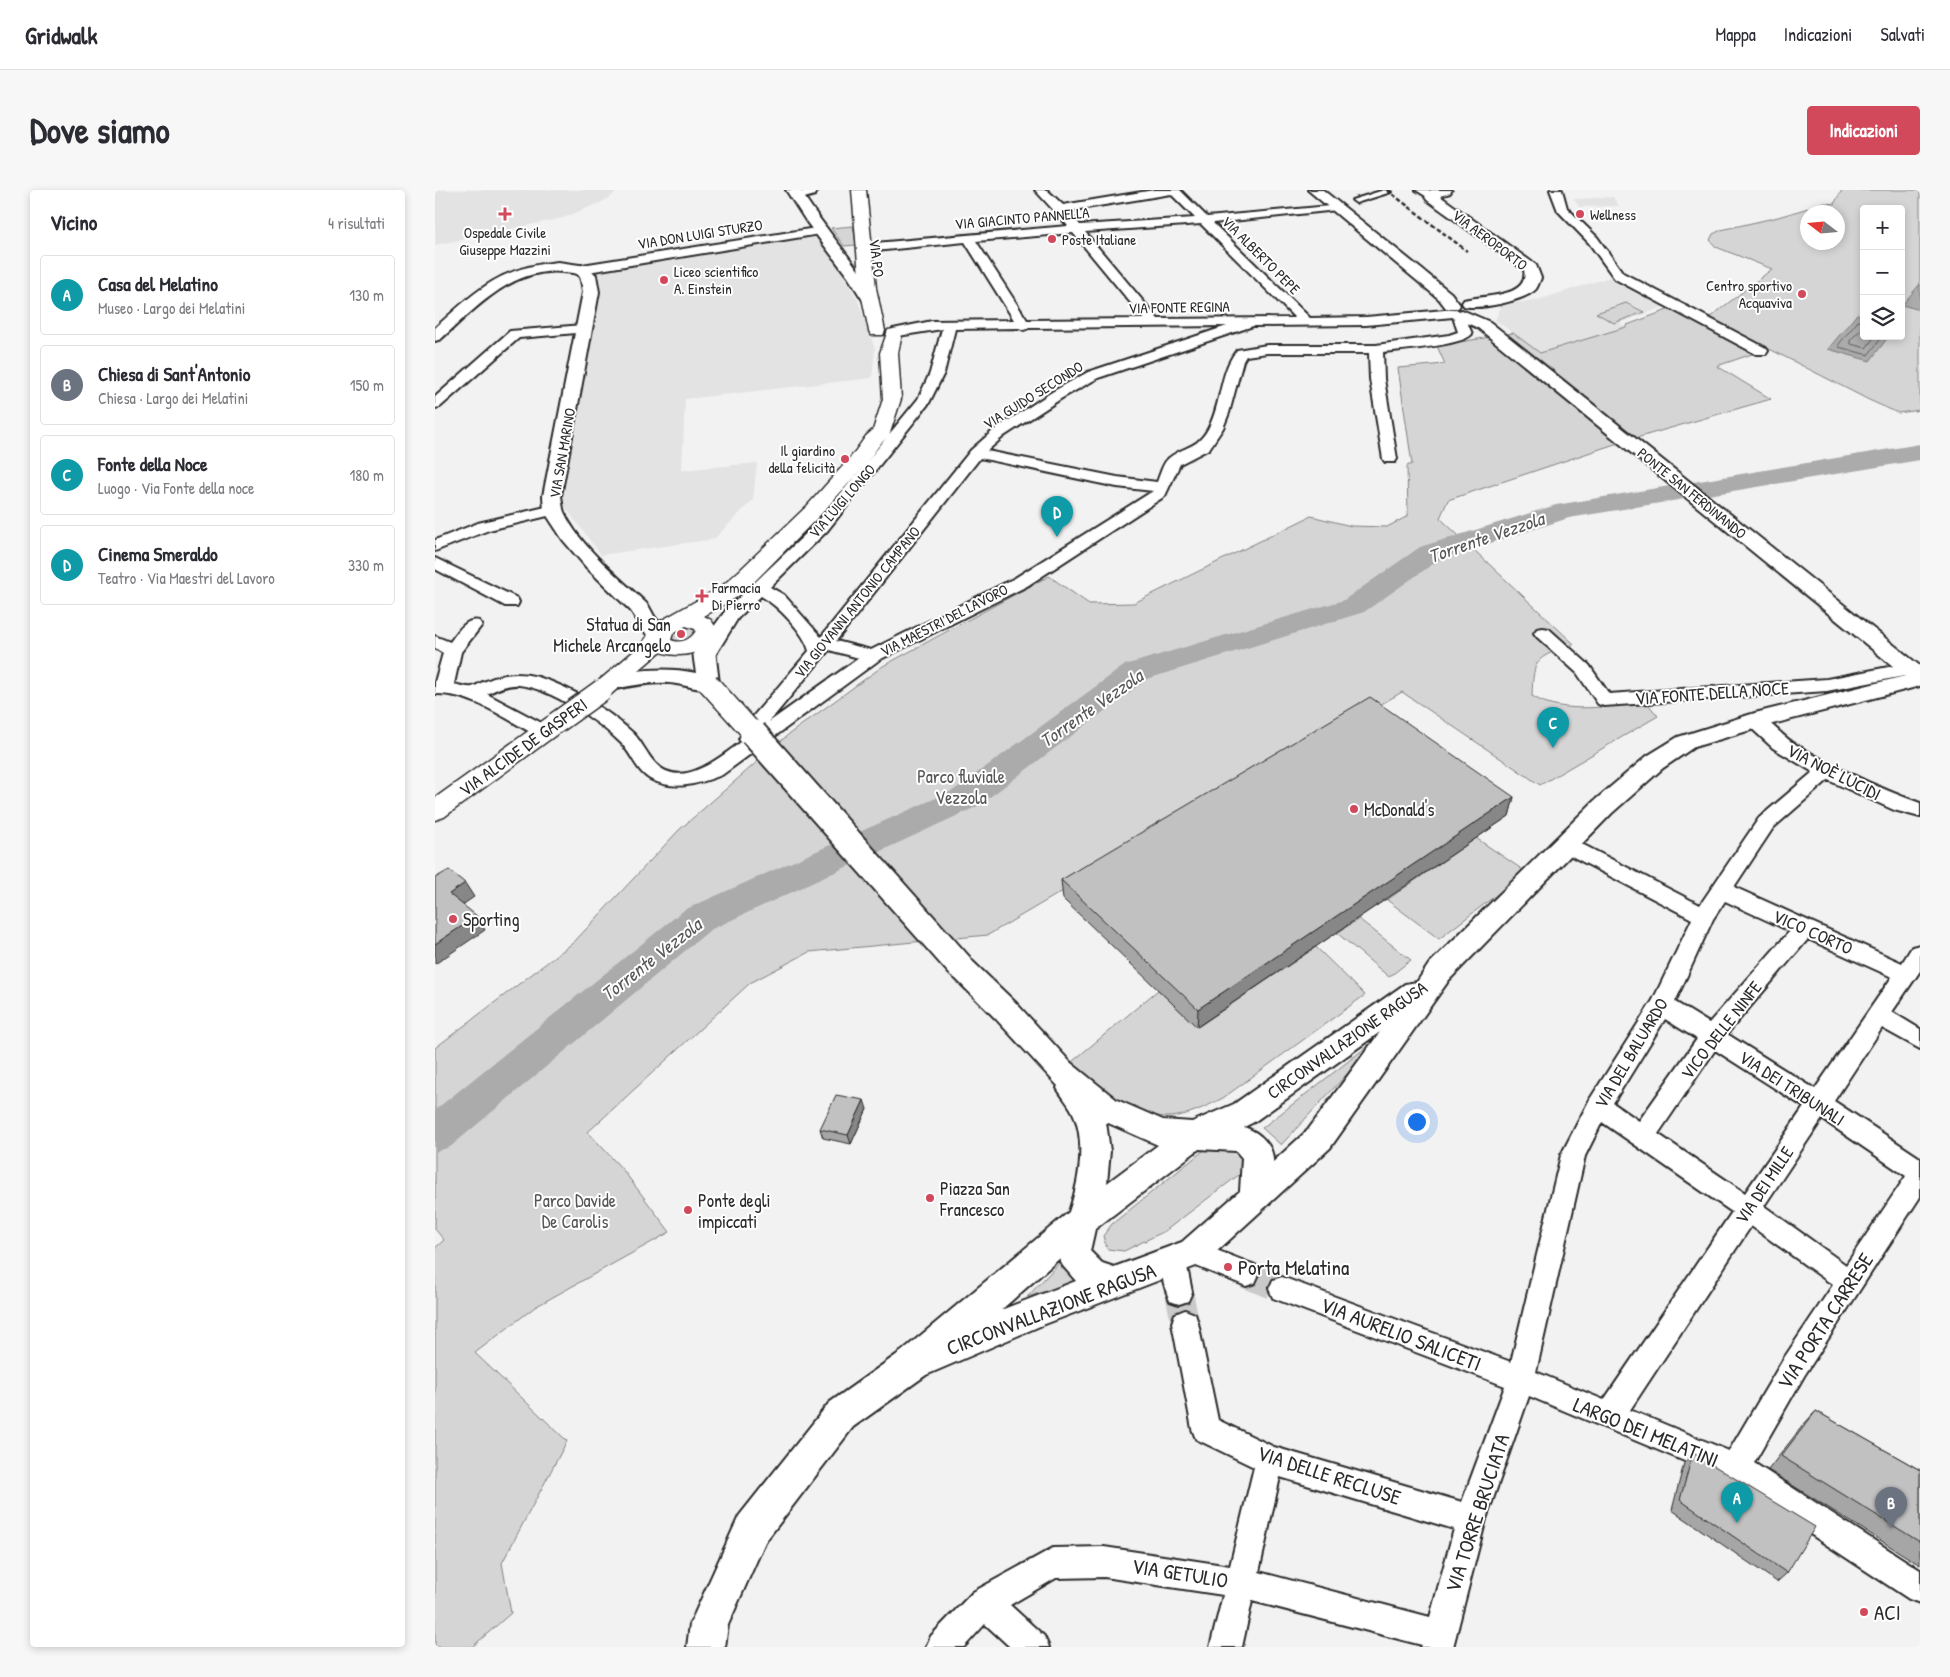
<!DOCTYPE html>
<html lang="it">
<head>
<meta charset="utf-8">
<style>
	:root { --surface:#fff; --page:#f7f7f7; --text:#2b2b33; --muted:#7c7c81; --line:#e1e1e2; --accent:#d1495b }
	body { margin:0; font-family:"Patrick Hand",sans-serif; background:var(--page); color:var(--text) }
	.controls { position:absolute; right:15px; top:15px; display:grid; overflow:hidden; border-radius:5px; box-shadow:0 2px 8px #0003 }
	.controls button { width:45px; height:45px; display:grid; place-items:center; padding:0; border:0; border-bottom:1px solid var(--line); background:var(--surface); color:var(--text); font:25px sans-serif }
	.compass { position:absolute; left:1365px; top:15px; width:45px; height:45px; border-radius:50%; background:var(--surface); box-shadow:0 2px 8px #0003; rotate:286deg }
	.you { position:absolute; left:981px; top:931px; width:18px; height:18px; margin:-12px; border:4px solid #fff; border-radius:50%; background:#1a73e8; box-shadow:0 0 0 8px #1a73e833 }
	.badge { display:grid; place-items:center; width:32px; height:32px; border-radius:50%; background:var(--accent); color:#fff; font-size:16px; font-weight:700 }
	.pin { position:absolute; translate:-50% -41px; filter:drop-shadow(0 1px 2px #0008) }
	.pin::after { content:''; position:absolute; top:26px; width:18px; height:15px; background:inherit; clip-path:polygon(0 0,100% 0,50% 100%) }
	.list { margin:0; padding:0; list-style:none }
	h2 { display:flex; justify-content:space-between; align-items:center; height:65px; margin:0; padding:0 20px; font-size:21px }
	h2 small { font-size:16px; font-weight:400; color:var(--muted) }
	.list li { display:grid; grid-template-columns:32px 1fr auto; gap:15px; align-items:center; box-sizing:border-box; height:80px; margin:0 10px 10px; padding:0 10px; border:1px solid var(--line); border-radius:5px }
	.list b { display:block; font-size:19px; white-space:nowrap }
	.list p { margin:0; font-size:16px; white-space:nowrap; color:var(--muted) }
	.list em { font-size:16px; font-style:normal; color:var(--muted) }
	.icon { flex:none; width:28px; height:28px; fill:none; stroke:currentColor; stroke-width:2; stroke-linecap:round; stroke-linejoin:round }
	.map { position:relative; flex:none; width:1485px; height:1457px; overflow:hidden; border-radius:5px }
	header { display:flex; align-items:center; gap:30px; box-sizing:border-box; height:70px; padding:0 25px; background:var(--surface); border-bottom:1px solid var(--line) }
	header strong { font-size:24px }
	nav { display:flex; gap:28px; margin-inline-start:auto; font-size:18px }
	.intro { display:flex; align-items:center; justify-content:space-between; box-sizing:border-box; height:120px; padding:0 30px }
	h1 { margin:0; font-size:35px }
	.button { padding:12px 22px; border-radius:5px; background:var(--accent); color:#fff; font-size:18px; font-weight:700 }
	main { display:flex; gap:30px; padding:0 30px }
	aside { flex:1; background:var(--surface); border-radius:5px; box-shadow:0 2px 8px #0003 }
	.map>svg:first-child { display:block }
</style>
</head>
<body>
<header>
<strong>Gridwalk</strong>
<nav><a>Mappa</a><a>Indicazioni</a><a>Salvati</a></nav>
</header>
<div class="intro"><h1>Dove siamo</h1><a class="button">Indicazioni</a></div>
<main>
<aside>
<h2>Vicino<small>4 risultati</small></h2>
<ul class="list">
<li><span class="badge" style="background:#0f9aa8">A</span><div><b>Casa del Melatino</b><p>Museo · Largo dei Melatini</p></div><em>130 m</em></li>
<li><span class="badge" style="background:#6b7280">B</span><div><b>Chiesa di Sant'Antonio</b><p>Chiesa · Largo dei Melatini</p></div><em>150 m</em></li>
<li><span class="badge" style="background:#0f9aa8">C</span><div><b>Fonte della Noce</b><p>Luogo · Via Fonte della noce</p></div><em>180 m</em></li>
<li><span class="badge" style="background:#0f9aa8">D</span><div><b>Cinema Smeraldo</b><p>Teatro · Via Maestri del Lavoro</p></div><em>330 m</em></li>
</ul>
</aside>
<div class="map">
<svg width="1485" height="1457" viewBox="0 0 1485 1457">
	<rect width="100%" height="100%" fill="#f2f2f2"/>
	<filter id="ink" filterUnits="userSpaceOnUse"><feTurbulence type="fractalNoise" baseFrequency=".02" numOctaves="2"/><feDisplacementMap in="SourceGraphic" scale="10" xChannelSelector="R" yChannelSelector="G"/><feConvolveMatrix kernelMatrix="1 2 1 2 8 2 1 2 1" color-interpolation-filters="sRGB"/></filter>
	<g filter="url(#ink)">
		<path fill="#e3e3e3" d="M0,0H182L177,6L167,12L128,28L0,55Z
			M1178,7L1184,16L1144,17L1139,9Z
			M384,45L422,108L440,159L437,188L250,209L247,280L322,273L318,310L279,349L166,365L127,313L145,216L158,125L154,79Z
			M1178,86L1232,116L1185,133L1191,137L1105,163L1060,130L1067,115L1106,109Z"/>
		<path fill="#d5d5d5" stroke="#808080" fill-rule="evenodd" d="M1407,0H1485V220L1463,223L1434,210L1274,128L1337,79L1281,57L1275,50L1278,44L1286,40L1343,27L1390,13L1399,14ZM1429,19H1466V146H1429ZM1372,22H1402V52H1372Z
			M418,36L421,55L409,56L396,38Z
			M1191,113L1209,122L1179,133L1161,123Z
			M1235,119L1326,161L1282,176L1336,209L1177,255L1013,310L1005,328L1139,454C1103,468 1098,465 1097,506C1129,526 1176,515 1212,513L1223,526L1105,595L967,502L553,745L374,762L315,793L153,942L188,980L235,1042L100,1117L40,1163L132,1251L67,1373L76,1423L37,1457H0V1058L9,1050L0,1039V858L139,752L244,640L354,544L448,476L614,386L654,414L699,413L876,326L916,336L952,337L973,326L972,276L977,274L963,178L1010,174L1002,156L1078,143L1105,163L1191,137L1193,136L1192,135Z
			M251,436L260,440L261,442C253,451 245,455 235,449L234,444Z
			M1041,648L1091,682L1004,749L952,710Z
			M924,729L976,770L954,787L902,743Z
			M881,757L930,805L788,908C772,916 749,928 731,927C702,926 652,895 626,881L723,800L763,837Z
			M951,842L846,955L827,938Z
			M773,957L807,958L813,970L805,984L730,1041L689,1061L672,1059L668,1046L677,1034Z
			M630,1067L641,1092L592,1107Z"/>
		<path fill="#ababab" stroke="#787878" d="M1485,94V120L1467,115Z
			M1422,124L1429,126V146H1454L1435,171L1393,159Z"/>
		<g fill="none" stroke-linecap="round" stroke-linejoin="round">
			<path stroke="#5e5e5e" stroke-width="1" d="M1429,131H1423L1404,154V157L1433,165L1448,146
				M1429,137L1415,150L1416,154L1431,158L1440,146"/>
			<path fill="#ababab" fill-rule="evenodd" d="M1485,254V270L1134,328L1005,369L929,422L712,489L543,616L275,740L15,957L0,962V920L249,720L519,600L690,475L909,410L985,357L1121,315Z"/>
			<path stroke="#cacaca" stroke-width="28" stroke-dasharray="28 14" stroke-linecap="butt" d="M811,1084L847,1099
				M744,1102L750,1133"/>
			<defs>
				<path id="pedestrian" d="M949,0L956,2L921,13L917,10Z"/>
				<path id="minor" d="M371,0H383L380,5L362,10L356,7Z
					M600,0H612L628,15L719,0H745L772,27L906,15L908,17L902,20L778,33L875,128L931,127L1021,119L1029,124L1037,144C1027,156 965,160 948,162L949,189L962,269L960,272H950L948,269L935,189L934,163H832L811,166L808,171L794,223L788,238L774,259L745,274L730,306L592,396L444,470L287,585C264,594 240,601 217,590C202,583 197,564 186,553C164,531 115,498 84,495C73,494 62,499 52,504L116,538L118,542L116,546L109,548L102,546C71,529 37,503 0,504V492L8,463L0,458V446L15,452C23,442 30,428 44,431L47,435L26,462L19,494C24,495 32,498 37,497C42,496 46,492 51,491C68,483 85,482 103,487C137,498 172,519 198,543C207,552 212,565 221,574C247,600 284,568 306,552L304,549L315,530L374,461C370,443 342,415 326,406L303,428L276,472L270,474L264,472L261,468L275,442L291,420L380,335L483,209L495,183L507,139L463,146L456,142L458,139L497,131L579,130L530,52L440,61L434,57L440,53L633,36ZM736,4L760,28L645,35L633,21ZM766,34L860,128L723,129L650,42ZM638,43L709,129L592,130L541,51ZM1018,127L1023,142L1014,145L941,155H832L802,160C784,182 787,214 773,239C761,260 750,255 734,268C728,272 725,285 722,292L682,287L552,261L569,246L627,208L663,188L818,136L931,135ZM792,136L653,182L617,202L559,240L536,260L386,447L349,405L335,397L392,341L494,213L509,183L520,139L584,138L589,140L594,138ZM545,268L682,297L718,301L580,388L436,460L401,451ZM394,460L424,468L334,532Z
					M981,0H994L1003,7L997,10Z
					M1115,0H1127L1132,18L1162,47L1188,83L1331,158L1333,161L1331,164H1321L1180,89L1154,53L1123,21Z
					M387,37L391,39L393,41L391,43L147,83L141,79L147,75Z
					M148,135L153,136L155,139L153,142L84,148L5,217L0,218V207L75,141Z
					M119,315L125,317L127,320L125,323L54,340L0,361V350L43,333Z
					M0,368L82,408L84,412L82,416H70L0,379Z
					M1108,438L1114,439L1154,475L1174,504L1392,489L1474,473L1480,475L1483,479L1480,483L1474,485L1392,501L1169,516L1163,514L1142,483L1102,447L1099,443L1102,439Z
					M1320,525C1335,529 1346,546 1360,554C1400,578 1441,597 1485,613V627L1459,620L1393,590L1338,638L1299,697L1467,773L1477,757L1485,755V781L1457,822L1485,839V859L1447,838L1399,911L1485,968V1007L1369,1186L1319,1273L1485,1380V1413L1474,1409L1290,1288L1094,1206L1051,1329L1018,1457H986L987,1455L983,1454L817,1411L807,1457H775L788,1405L669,1387L621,1388L575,1415L609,1446L614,1457H575L550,1434L529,1457H491L496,1446L538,1402L618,1358L669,1357L795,1376L819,1277L761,1249L757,1239L737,1133L740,1124L750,1120L760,1124L763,1133L783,1230L839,1257L1027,1312L1070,1196L838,1108L834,1099L838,1090L847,1087L1076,1172L1126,965L1155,909L1218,810L1257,729L1125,660L1122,655L1125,650L1132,648L1139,650L1265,715L1324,628L1378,582L1338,558L1313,535L1311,531L1313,527ZM1290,711L1355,741L1274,833L1240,812L1278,729ZM1373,749L1457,787L1380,899L1292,844ZM1230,829L1262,849L1204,931L1178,913ZM1280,860L1369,917L1310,1003L1223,944ZM1387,929L1471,986L1411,1075L1329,1016ZM1167,932L1297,1022L1169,1210L1101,1182L1150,966ZM1316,1036L1398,1095L1349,1168L1294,1261L1195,1220ZM845,1287L1019,1339L995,1427L824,1382Z
					M758,1051L820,1075L824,1084L820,1093L811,1096L751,1072L757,1102L753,1111L744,1114L735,1111C729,1097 723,1077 729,1063L738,1060L745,1063L749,1055Z"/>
				<path id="tertiary" d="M351,0H365C389,38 419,71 443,109L441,112H429L413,87L371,31Z
					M873,0H888L1016,103L1025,115L1023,118H1011L1004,109Z
					M996,0H1017L1015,3L1005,6L1101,75L1106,88C1104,92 1103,96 1101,99C1090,111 1045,120 1029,116L1027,113L1029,110C1048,105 1095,108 1089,80L992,10L990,7Z
					M123,72L152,76L161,85L164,102L126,306C127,311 127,317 129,322C144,356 186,389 213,415L219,426L235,446L232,451L224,453L216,451L196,421L151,377L128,350L109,321L108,306L148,102C145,84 147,83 128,82C77,77 40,119 6,149L0,151V138C41,101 65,77 123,72Z
					M1027,120L1055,132L1485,476V496L1326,537L1259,557L1228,578L1177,623L1014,790L895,958L769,1073L605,1136L491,1185L418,1237L330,1352L293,1435L290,1457H252L255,1434L304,1326L394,1213L467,1161L634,1022C644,992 651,955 639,925C635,915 627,907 622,898L623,896L561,829L515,783L511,776L515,769L525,765L535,769L581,813L636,873L682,910L728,930L757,932L799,914L970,794L982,792L994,774L1159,611L1212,566L1243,547L1320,523L1470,486L1043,138L1021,128L1019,125L1021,122ZM945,842L873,940L838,972C839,955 824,942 809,937L819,932ZM671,932L723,955L672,993L675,961ZM764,959L801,961L807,968L805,1001L747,1052L679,1077L667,1073L655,1061L660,1039ZM624,1069L628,1076L641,1091L566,1120Z
					M271,439L279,441L282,446L280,460L284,493L281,498C266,502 249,494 234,493C214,492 194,496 175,500L167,498L164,493L167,488C198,480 229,476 261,483C259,469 255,453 263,441Z"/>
				<path id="primary" d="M417,0H431L441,98L450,141L448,145H436L434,141L425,98Z
					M459,139L465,140L467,144L463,163L466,209L454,246L445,254L430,275L386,324L320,391L302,407L269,426L276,430L283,441C271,464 249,469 225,462L175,505L167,508L159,505L155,500L159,495L206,455L222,433L286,397L304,381L372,316L416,267L431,246L438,240L448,209L445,163L453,140ZM251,436L260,439L261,441C255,450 246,454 236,450L238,443Z
					M121,525L129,527L133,533L129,539L9,627L0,630V608L113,527Z"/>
			</defs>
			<use href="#pedestrian" stroke="#2b2b2b" stroke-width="4"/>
			<use href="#minor" stroke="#2b2b2b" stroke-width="4"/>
			<use href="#tertiary" stroke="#2b2b2b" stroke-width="4"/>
			<use href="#primary" stroke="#2b2b2b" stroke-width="3"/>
			<use href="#pedestrian" fill="#fff" fill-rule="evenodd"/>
			<use href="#minor" fill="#fff" fill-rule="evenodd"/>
			<use href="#tertiary" fill="#fff" fill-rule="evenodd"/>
			<use href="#primary" fill="#fff" fill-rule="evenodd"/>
			<path stroke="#2b2b2b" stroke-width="2.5" stroke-dasharray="4.5 2.5" stroke-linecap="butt" d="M952,0L1032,61"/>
			<defs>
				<path id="tertiary-bridge-far1" d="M273,493L319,544"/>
				<path id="tertiary-bridge" d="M318,543L525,776"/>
				<path id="primary-bridge" d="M121,533L167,500"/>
			</defs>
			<use href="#tertiary-bridge-far1" stroke="#2b2b2b" stroke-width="23" stroke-linecap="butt"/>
			<use href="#tertiary-bridge" stroke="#2b2b2b" stroke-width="30" stroke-linecap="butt"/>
			<use href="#primary-bridge" stroke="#2b2b2b" stroke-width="24" stroke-linecap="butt"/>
			<use href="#tertiary-bridge-far1" stroke="#fff" stroke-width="20"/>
			<use href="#tertiary-bridge" stroke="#fff" stroke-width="26"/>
			<use href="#primary-bridge" stroke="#fff" stroke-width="21"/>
		</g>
		<path fill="#a6a6a6" stroke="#2b2b2b" d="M1079,607L1074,626L762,837L628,709L626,690Z
			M432,919L416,954L388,948L385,939Z
			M1381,1221L1485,1280V1375L1333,1280L1368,1235Z
			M1258,1263L1352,1383L1342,1392L1237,1320L1249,1273Z"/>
		<path fill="#878787" stroke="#2b2b2b" d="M1079,607L1074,626L762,837L763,819Z
			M30,693L39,707L23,718L14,704Z
			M42,726L50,740L0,774V754Z
			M429,910L432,919L416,954L413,945Z"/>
		<path fill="#c1c1c1" stroke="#2b2b2b" d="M935,507L1079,607L763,819L626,690Z
			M14,680L30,693L14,704L42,726L0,754V688Z
			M401,905L429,910L413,945L385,939Z
			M1381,1221L1485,1280V1352L1346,1266Z
			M1258,1263L1380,1337L1352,1383L1245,1310Z"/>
	</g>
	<g fill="#d1495b" stroke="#fff" stroke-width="2">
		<path d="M67.5 16.5h5v5h5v5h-5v5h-5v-5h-5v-5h5z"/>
		<circle cx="1145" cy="24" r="5"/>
		<circle cx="617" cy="49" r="5"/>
		<circle cx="229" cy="90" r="5"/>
		<circle cx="1367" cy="104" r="5"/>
		<circle cx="410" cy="269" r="5"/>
		<path d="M264.5 398.5h5v5h5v5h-5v5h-5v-5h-5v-5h5z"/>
		<circle cx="246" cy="444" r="5"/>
		<circle cx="919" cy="619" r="5"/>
		<circle cx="18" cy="729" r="5"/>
		<circle cx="495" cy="1008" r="5"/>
		<circle cx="253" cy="1020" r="5"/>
		<circle cx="793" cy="1077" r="5"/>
		<circle cx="1429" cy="1422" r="5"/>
	</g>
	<g text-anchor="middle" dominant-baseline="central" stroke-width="4" stroke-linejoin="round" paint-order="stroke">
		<g font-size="15" fill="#2b2b2b" stroke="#fff" text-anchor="start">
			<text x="1155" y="24">Wellness</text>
			<text x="70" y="42" text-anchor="middle">Ospedale Civile<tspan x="70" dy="17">Giuseppe Mazzini</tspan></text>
			<text x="627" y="49">Poste Italiane</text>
			<text x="239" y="81">Liceo scientifico<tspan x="239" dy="17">A. Einstein</tspan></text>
			<text x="1357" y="95" text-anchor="end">Centro sportivo<tspan x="1357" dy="17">Acquaviva</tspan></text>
			<text x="400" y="260" text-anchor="end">Il giardino<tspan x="400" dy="17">della felicità</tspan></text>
			<text x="277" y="397">Farmacia<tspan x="277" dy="17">Di Pierro</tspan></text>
		</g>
		<g font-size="15" fill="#2b2b2b" stroke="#fff">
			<text transform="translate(587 28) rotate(-5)">VIA GIACINTO PANNELLA</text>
			<text transform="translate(265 44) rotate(-9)">VIA DON LUIGI STURZO</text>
			<text transform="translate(1055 50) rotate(37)">VIA AEROPORTO</text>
			<text transform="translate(826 65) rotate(45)">VIA ALBERTO PEPE</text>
			<text transform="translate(442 68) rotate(83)">VIA PO</text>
			<text transform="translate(744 117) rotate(-1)">VIA FONTE REGINA</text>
			<text transform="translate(598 205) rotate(-32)">VIA GUIDO SECONDO</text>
			<text transform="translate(127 263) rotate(-80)">VIA SAN MARINO</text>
			<text transform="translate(1257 303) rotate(39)">PONTE SAN FERDINANDO</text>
			<text transform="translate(407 311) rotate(-49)">VIA LUIGI LONGO</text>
			<text transform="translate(422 412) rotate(-51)">VIA GIOVANNI ANTONIO CAMPANO</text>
			<text transform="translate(509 430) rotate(-27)">VIA MAESTRI DEL LAVORO</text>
		</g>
		<g font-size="18" fill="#2b2b2b" stroke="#fff" text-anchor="start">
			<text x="236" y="434" text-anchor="end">Statua di San<tspan x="236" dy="21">Michele Arcangelo</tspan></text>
			<text x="929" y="619">McDonald's</text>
			<text x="28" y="729">Sporting</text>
			<text x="505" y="998">Piazza San<tspan x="505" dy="21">Francesco</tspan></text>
			<text x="263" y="1010">Ponte degli<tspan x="263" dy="21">impiccati</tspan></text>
		</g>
		<g font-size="18" fill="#2b2b2b" stroke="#fff">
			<text transform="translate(1277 503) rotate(-4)">VIA FONTE DELLA NOCE</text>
			<text transform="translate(88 557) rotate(-36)">VIA ALCIDE DE GASPERI</text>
			<text transform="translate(1399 582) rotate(27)">VIA NOÈ LUCIDI</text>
			<text transform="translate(1378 742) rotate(24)">VICO CORTO</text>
			<text transform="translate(1286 840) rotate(-52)">VICO DELLE NINFE</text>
			<text transform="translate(912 850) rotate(-35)">CIRCONVALLAZIONE RAGUSA</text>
			<text transform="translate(1196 863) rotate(-59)">VIA DEL BALUARDO</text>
			<text transform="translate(1357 898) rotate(33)">VIA DEI TRIBUNALI</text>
			<text transform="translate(1329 995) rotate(-56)">VIA DEI MILLE</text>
		</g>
		<g font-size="18" fill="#565656" stroke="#fff">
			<text x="526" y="586">Parco fluviale<tspan x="526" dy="21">Vezzola</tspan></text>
			<text x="140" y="1010">Parco Davide<tspan x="140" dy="21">De Carolis</tspan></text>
		</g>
		<g font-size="19" font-style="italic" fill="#585858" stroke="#fff">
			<text transform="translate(1051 347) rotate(-19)">Torrente Vezzola</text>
			<text transform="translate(656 518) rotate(-35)">Torrente Vezzola</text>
			<text transform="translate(216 769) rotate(-38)">Torrente Vezzola</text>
		</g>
		<g font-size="21" fill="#2b2b2b" stroke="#fff" text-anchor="start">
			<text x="803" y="1077">Porta Melatina</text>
			<text x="1439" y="1422">ACI</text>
		</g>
		<g font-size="21" fill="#2b2b2b" stroke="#fff">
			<text transform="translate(616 1119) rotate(-21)">CIRCONVALLAZIONE RAGUSA</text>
			<text transform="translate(1390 1131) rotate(-57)">VIA PORTA CARRESE</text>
			<text transform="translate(966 1144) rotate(21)">VIA AURELIO SALICETI</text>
			<text transform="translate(1211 1242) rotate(22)">LARGO DEI MELATINI</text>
			<text transform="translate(894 1285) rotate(18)">VIA DELLE RECLUSE</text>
			<text transform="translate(1042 1323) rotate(-72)">VIA TORRE BRUCIATA</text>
			<text transform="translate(745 1383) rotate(9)">VIA GETULIO</text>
		</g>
	</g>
</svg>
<div class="controls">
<button>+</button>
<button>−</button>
<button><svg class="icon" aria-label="layers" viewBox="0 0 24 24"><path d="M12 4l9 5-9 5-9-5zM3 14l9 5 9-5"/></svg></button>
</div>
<svg class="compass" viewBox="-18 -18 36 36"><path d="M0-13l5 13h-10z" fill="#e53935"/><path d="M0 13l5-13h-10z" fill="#7c7c81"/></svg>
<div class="you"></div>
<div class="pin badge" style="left:1302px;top:1333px;background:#0f9aa8">A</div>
<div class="pin badge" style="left:1456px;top:1338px;background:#6b7280">B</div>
<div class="pin badge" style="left:1118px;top:558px;background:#0f9aa8">C</div>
<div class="pin badge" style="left:622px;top:347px;background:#0f9aa8">D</div>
</div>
</main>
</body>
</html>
